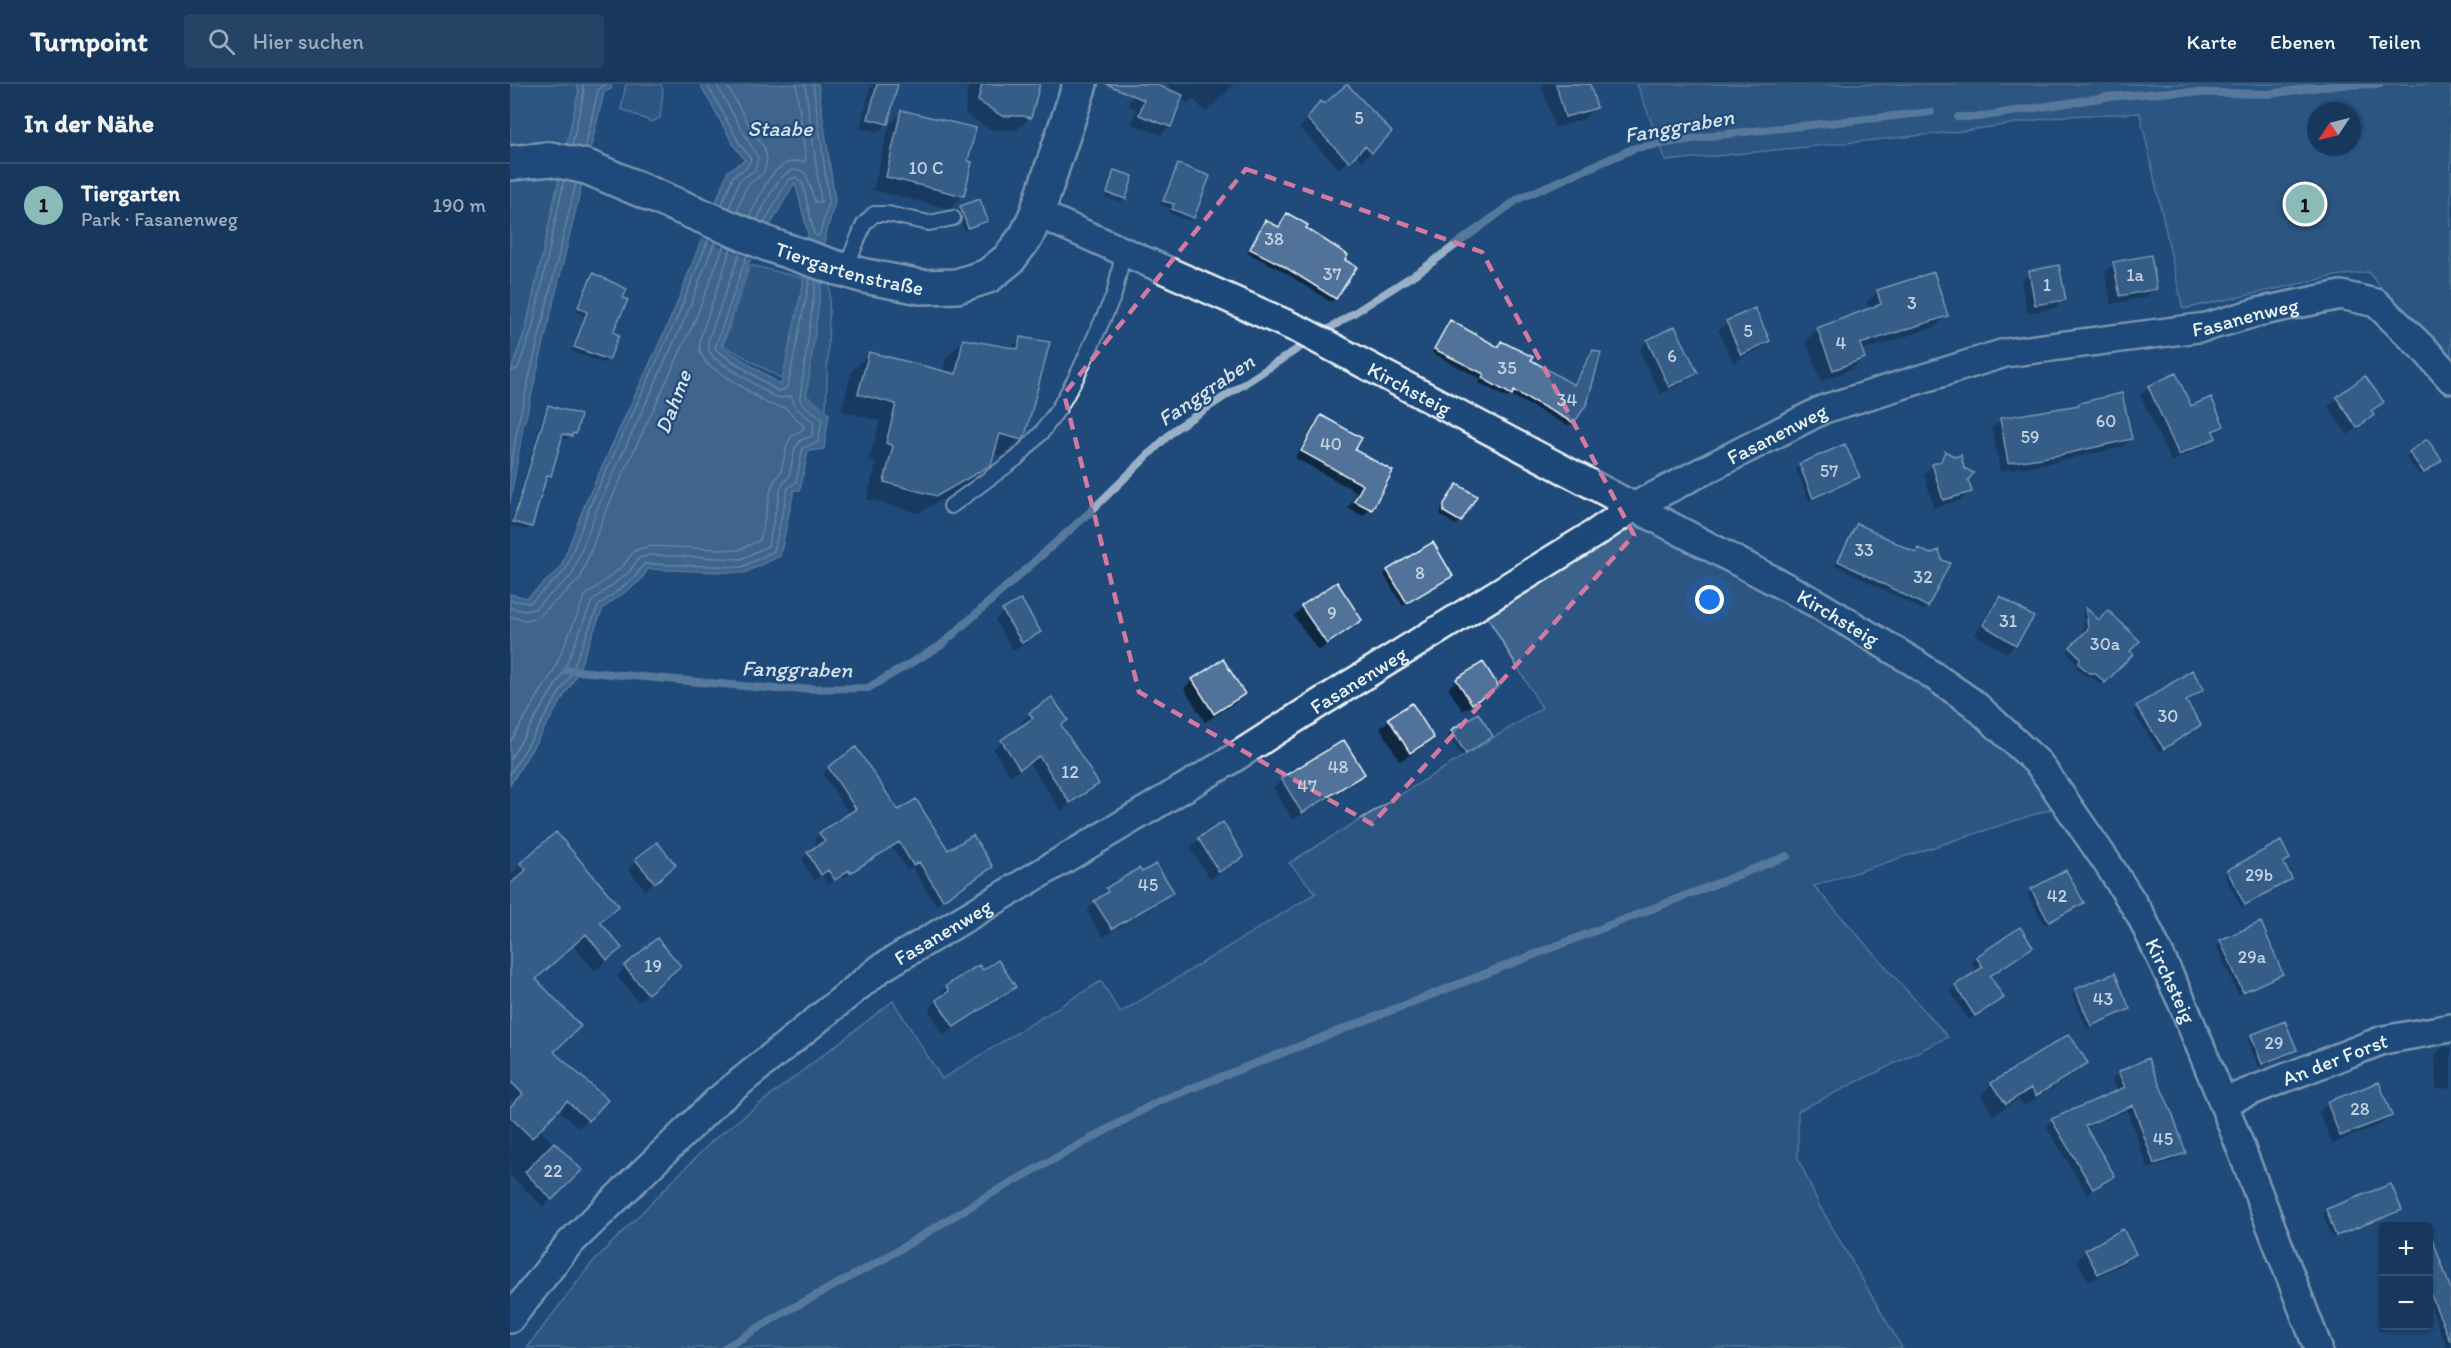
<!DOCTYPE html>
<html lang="de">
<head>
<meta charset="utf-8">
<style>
	:root { --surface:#17385c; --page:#244365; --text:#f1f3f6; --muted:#9eacbb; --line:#365272; --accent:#8bbbb9 }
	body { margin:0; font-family:Itim,sans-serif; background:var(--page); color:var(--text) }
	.controls { position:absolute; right:18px; bottom:18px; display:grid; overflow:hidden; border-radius:6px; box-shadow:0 2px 4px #0004 }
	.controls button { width:54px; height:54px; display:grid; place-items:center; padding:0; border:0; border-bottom:2px solid var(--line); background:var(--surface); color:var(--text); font:30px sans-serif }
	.compass { position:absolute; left:1797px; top:18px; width:54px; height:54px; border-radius:50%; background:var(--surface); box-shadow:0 2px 4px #0004; rotate:235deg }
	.you { position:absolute; left:1200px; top:516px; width:21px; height:21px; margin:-15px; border:4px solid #fff; border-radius:50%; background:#1a73e8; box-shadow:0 0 0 9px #1a73e833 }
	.badge { display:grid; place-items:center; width:39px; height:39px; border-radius:50%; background:var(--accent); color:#111; font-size:20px; font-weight:700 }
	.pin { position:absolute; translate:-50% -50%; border:3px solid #fff; box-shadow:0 2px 6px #0006 }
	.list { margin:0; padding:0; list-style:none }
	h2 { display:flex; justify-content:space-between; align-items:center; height:78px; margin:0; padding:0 24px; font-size:26px }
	h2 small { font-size:20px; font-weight:400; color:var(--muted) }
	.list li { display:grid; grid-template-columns:39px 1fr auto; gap:18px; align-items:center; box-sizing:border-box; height:84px; padding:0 24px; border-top:2px solid var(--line) }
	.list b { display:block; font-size:22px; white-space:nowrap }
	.list p { margin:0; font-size:20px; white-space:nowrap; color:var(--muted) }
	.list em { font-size:20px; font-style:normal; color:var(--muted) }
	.icon { flex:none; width:33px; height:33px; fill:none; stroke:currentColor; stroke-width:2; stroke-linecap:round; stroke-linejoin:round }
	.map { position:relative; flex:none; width:1941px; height:1264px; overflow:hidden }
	header { display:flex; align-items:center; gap:36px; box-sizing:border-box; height:84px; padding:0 30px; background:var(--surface); border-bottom:2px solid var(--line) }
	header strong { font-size:28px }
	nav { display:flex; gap:33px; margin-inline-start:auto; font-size:21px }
	.search { width:420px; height:54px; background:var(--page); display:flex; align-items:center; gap:15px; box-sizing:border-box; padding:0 21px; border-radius:6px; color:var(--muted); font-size:22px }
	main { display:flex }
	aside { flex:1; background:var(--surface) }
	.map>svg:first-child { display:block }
</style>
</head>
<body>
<header>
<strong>Turnpoint</strong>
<div class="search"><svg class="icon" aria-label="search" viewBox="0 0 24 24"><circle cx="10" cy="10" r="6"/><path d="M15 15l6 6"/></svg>Hier suchen</div>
<nav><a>Karte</a><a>Ebenen</a><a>Teilen</a></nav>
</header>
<main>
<aside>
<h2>In der Nähe<small></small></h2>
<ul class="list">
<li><span class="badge">1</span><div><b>Tiergarten</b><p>Park · Fasanenweg</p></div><em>190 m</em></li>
</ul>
</aside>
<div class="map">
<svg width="1941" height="1264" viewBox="0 0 1941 1264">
	<rect width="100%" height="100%" fill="#1f4a7a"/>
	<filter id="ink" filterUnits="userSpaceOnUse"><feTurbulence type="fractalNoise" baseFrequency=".0167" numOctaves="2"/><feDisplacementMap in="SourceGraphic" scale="12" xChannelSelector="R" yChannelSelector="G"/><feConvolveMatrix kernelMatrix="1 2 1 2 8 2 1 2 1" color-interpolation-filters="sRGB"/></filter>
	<g filter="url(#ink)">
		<path fill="#3c628c" stroke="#92aac2" stroke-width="1.5" fill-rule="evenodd" d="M0,0H66L69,6L16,244L0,290Z
			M116,0H151L153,6L150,34L142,38L111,25Z
			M1127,0H1941V283L1858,188L1825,192L1673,225L1630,29L1554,32L1453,47L1156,77ZM1806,27H1842V63H1806Z
			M240,181L320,201L316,325L264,290L213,261Z
			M1120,442L1149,449L1337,549L1426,606L1499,664L1553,721L1304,802L1438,953L1288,1027V1074L1309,1121L1392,1264H17L81,1180L203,1056L383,917L432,995L591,897L610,929L806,809L779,779L1032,624L975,529Z"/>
		<path fill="#6685a7" stroke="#9ab0c7" stroke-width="1.5" fill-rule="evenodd" d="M66,0H102L101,5L94,8L15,337L0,420V290L16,244L69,6Z
			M190,0H308L325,117L315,154L311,204L296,314L319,330L314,365L298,367L290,406H284L270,472L234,489L138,485L130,497L93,524L65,594L0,701V510L17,514L50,485L75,420L164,227L218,87L235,76L225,63ZM285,98L298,149L293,201L271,301L211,262L238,180Z"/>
		<path fill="#1f4a7a" d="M206,117L263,141L244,176L191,154Z
			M15,337L18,338L3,421L0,423Z"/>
		<path fill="#0007" d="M364,0H387L376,40L368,48L350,44L360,4Z
			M460,0H528L520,33L507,46L479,45L455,30L457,7Z
			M631,0H639L669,11L657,0H724L696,28L683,15L678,20L670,13L659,42L651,51L621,40L627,25L618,22L624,6Z
			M1032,0H1079L1085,23L1074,35L1044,44Z
			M810,19L880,48L852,77L846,70L829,85L790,44Z
			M392,28L456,78L453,111L440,125L363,106L379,41Z
			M668,81L683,133L679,137L659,129L661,124L650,121L665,85Z
			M605,88L615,114L611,118L594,113L601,92Z
			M451,123L477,137L473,140L455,147L447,127Z
			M777,131L794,145L825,214L821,218L766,183L737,169L755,138L768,144Z
			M1604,180L1645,204L1637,213L1601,220L1595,188Z
			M1519,189L1554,215L1545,224L1517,229L1511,197Z
			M84,191L101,249L98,275L94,279L61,267L74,232L65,227Z
			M1368,207L1436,232L1425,243L1351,267L1353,274L1342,285L1311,297L1296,257L1308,245L1359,226L1356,219Z
			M1244,226L1259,257L1250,265L1223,278L1208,247L1216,239Z
			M940,238L987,264L992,259L1018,277L1063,302L1080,272L1063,338L1059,342L1000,311L997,314L969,299L971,295L922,269Z
			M1165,244L1186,289L1177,297L1150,310L1129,266L1137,257Z
			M511,254L514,351L493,372L483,370L480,380L462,398L409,429L357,415L366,379L359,377L370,337L331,327L342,287L359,270L433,288L436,274L453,256L500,265Z
			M1639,303L1712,341L1696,362L1661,378L1630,311Z
			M1827,314L1872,317L1860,328L1862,331L1838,351L1818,323Z
			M38,323L64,349L56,355L51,354L40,392L35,395L20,442L16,446L0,442L34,327Z
			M811,333L843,367L881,388L860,425L853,432L838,424L847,408L785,374L804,340Z
			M1491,336L1621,354L1612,363L1540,379L1490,387L1482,344Z
			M1917,357L1927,379L1910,391L1896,373Z
			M1436,369L1457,396L1460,407L1451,416L1424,424L1414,390Z
			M1290,381L1348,393L1344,397L1299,417L1286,385Z
			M947,402L950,437L946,441L931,432V425Z
			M1347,441L1404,470L1408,466L1431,477L1417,522L1413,526L1325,481Z
			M878,487L937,495L893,522L874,491Z
			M1491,514L1522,533L1505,561L1496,569L1465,550L1482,523Z
			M792,523L850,536L842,544L808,567L784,532Z
			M1576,526L1621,570L1590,601L1581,592H1575L1566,584V578L1557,568L1574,550L1573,529Z
			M493,528L529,548L521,556L503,567L485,536Z
			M1681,588L1692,605L1675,618L1689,641L1649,668L1623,627Z
			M683,596L734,610L725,619L695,638L674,604Z
			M947,596L987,603L978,611L953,627L938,604Z
			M902,621L922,654L914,662L890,677L870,644L879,636Z
			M520,630L556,636L550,643L587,699L579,708L551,727L520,680L500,692L483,665L514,642L512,638Z
			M967,631L977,656L951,672L938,651Z
			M319,684L388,728L438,768L481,783L426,821L402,783L397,786L382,763L334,794L332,791L318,801L312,791L304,796L292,775L308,763L304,756L310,750L340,731L313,690Z
			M853,690L845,698L783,736L763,704L772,696Z
			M689,755L732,772L724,781L700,795L680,764Z
			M1770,759L1778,774L1772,779L1781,795L1731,823L1714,791Z
			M126,777L155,790L135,806L118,785Z
			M11,780L95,834L89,839L110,864L85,887L63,861L24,896L0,941V791Z
			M597,805L662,808L653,816L593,853L577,827Z
			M1522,806L1572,819L1534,841L1518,810Z
			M1750,840L1772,889L1768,893L1728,911L1707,862L1711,858Z
			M1521,863L1478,893L1486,919L1459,936L1440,907L1467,888L1462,879L1467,874Z
			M115,883L161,890L128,918L107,892Z
			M472,888L504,903L495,912L434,951L418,925L430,914L429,912L436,904L442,914Z
			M1566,907L1619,925L1615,929L1577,945L1562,911Z
			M1742,953L1785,966L1781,970L1748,983L1738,956Z
			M1933,963H1941V1004L1926,1005L1925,970Z
			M0,964L78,1036L69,1044L47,1025L29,1045L70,1086L33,1123L0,1091V1025L5,1019L0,1014Z
			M1576,978L1564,990L1514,1022L1509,1015L1483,1031L1471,1011L1482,1000Z
			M1609,989L1674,1069L1668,1075L1638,1085L1617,1026L1575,1044L1603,1092L1577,1110L1536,1042L1542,1036L1608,1008L1602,995Z
			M1818,1020L1880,1032L1872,1040L1822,1060L1809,1028Z
			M1817,1126H1890L1886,1130L1822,1154L1813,1130Z
			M1576,1167L1625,1170L1616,1178L1579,1198L1567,1176Z
			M1926,1169L1941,1210V1264H1937L1918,1216V1172Z"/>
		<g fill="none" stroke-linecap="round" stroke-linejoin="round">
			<path stroke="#b4c6d8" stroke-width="1.5" d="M197,0L230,60L241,75L236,84L223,92L212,121
				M206,0L248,74L245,86L229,97L219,124
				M216,0L244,50L254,63L257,75L254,88L236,103L227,127
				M62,61L74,8L72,0
				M75,64L88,6L96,0
				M239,133C251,111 263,71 294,78L296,76L286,0
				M247,136C256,120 273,72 296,90L305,118H311L295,0
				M254,139L278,96L286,93L293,100L304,150L307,152L310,150L319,116L303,0
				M237,171L205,264L209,268L268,307L274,306L278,301L300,194
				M0,288L8,284L22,246L54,96
				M0,386L9,336L66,99
				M0,516L20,519L55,487L80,422L169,229L199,154
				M0,524L16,527L24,525L62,491L87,425L176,232L205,157
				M0,533L16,536L28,533L70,495L95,429L185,236L214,161
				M0,658L44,586L75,512L113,482L124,467L139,462L229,466L250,456L262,401L271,387L277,361L281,353L293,345L294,342L275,324L258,320L197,280L190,268V255L221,164
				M0,675L53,589L82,517L119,488L129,474L139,471L231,475L258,462L271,403L279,392L285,364L291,356L302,352L304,338L286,324L281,312L270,314L263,312L204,274L199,267L198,257L230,168
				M0,690L60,592L88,522L125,493L134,480L232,483L264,467L278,404L286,398L293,364L308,358L312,335L292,319L290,314L306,196"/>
			<path stroke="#9ab0c7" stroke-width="8" d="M1448,33H1468L1596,13L1660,8L1758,10L1825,1L1869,0
				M811,250L913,185L1008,115L1125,64L1207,51L1421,28
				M57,586L266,605L358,604L430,562L579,429L665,345L798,258
				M215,1264L271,1230L372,1176L477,1112L649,1017L1277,772"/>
		</g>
		<path fill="#517399" stroke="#e8f1f8" stroke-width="1.5" d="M367,0H388L378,40L358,35Z
			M472,0H530L521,34L513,32H492L468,17Z
			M596,0H644L673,11L661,43L629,31L634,16Z
			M837,0L882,48L862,69L855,62L839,78L797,35L810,17L814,20Z
			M1046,0H1080L1087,24L1055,33Z
			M391,26L466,44L458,77L462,78L454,112L376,93Z
			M668,80L700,92L684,134L662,125L664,120L653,117Z
			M604,86L623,92L616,115L597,109Z
			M470,115L478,137L458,144L450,122Z
			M777,129L798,141L796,144L838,171L835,176L847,183L826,215L770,180L740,165L755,136L769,143Z
			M1641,171L1647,205L1610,212L1603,178Z
			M1549,181L1556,216L1525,221L1519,187Z
			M1424,188L1438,232L1350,260L1355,274L1323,286L1307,244L1371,220L1367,206Z
			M83,189L117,205L113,214L118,216L103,248L109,251L99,276L64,263L77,228L68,223Z
			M1245,224L1260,257L1231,271L1216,237Z
			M940,236L988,263L991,257L1023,273L1021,276L1064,301L1083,266L1091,269L1077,320L1064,339L1004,307L1002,311L972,294L974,290L924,265Z
			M1165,242L1188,289L1159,303L1137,256Z
			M510,253L540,258L515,352L512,356L490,350L481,381L427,412L374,398L383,362L376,359L386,320L348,310L359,268L446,290L453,255L508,265Z
			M1666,289L1681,322L1701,313L1714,342L1703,347L1706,354L1669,371L1638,302Z
			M1855,292L1874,318L1861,327L1864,331L1847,344L1826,313Z
			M1612,309L1622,355L1550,371L1498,379L1490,334L1569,321V319Z
			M38,321L71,331L66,350L63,349L62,352L53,350L41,392L37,391L22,443L3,438Z
			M811,331L852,354L845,366L883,387L862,426L844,417L853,401L791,367Z
			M1917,355L1932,376L1914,389L1899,368Z
			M1335,360L1350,393L1303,414L1289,380Z
			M1435,367L1445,373L1451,371L1454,384L1464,389L1458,396L1462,408L1433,416L1422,380L1431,377Z
			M947,400L967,412L951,438L934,428V420Z
			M1347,439L1406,469L1408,464L1420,470L1429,466L1432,476L1440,479L1418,523L1328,477Z
			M923,458L943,492L897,519L877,486Z
			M827,498L852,536L817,560L791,522Z
			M1490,512L1524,533L1506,561L1473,541Z
			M511,515L531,548L512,559L492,526Z
			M1576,524L1589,536L1598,526L1630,557L1620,567L1623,570L1595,599L1585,589H1579L1569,580L1570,573L1560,563L1578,545Z
			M713,575L735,610L704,630L682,595Z
			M973,578L989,603L962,620L946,595Z
			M1682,586L1694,605L1676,617L1691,641L1654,665L1626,622Z
			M542,613L558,636L551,641L589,700L560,719L529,672L510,685L491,656L523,634L519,629Z
			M902,619L924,654L900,669L878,634Z
			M968,629L983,652L956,670L941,646Z
			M834,656L855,690L792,729L771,694Z
			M346,663L388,726L406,715L438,766L463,751L483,783L433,816L409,778L403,781L389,758L340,789L339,786L325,796L318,786L311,791L297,768L315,757L309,749L346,725L318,683Z
			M713,738L734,773L709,788L688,754Z
			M46,748L109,822L90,838L112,864L97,876L76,850L26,895L71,942L44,968L98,1016L79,1037L57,1017L22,1054L0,1033V1023L13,1010L0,997V800L16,786L10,779Z
			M1771,757L1780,775L1773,778L1782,795L1735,821L1717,786Z
			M147,758L166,781L145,799L125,775Z
			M646,780L664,808L602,845L584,817L598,808L596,804L629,784L632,788Z
			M1556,786L1574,819L1539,838L1521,805Z
			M1751,838L1773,890L1733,908L1710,856Z
			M1510,843L1523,863L1480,892L1494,914L1465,932L1445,901L1473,883L1466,873Z
			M147,854L171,882L138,910L114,882Z
			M488,876L506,903L444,943L426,916L439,907L436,902L454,890L469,881L473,886Z
			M1605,889L1620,925L1581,942L1565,905Z
			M1775,937L1787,966L1752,980L1741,951Z
			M1559,950L1578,979L1526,1012L1521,1004L1496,1020L1481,999Z
			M1638,974L1662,1029L1676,1069L1644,1080L1623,1021L1575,1042L1605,1092L1583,1105L1541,1035L1615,1003L1608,988Z
			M1869,998L1882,1032L1830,1052L1817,1018Z
			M44,1058L72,1086L42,1116L15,1088Z
			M1881,1100L1892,1126L1826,1152L1816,1125Z
			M1613,1145L1626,1170L1588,1190L1575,1166Z
			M1921,1151L1941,1206L1940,1257L1918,1204V1152Z"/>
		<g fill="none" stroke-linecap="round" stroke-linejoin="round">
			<defs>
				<path id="lane" d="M335,186L354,140L364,130H378L419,139L443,134
					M441,422L507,374L532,348L549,324L567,292L604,211L614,166"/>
				<g id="street">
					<path id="s1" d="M527,129L790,246L1304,518L1405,579L1463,619L1529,680L1598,780L1631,832L1672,918L1713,1018L1808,1264"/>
					<path id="s2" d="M1713,1018L1873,956L1941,944"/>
					<path id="s3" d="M0,1235L58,1161L207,1017L371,884L716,679L813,617L1087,448L1125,422L1314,325L1495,269L1696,243L1748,228L1831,211L1866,219L1917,268L1941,295"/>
				</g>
				<g id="secondary">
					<path id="s4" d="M0,79L40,75L77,83L260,161L324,183L355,192L411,203L447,202L478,192L499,175L517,151L527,129L570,0"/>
				</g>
			</defs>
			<use href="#lane" stroke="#e8f1f8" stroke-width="18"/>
			<use href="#street" stroke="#e8f1f8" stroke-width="32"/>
			<use href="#secondary" stroke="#e8f1f8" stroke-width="38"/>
			<use href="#lane" stroke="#1f4a7a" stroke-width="14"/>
			<use href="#street" stroke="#1f4a7a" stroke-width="27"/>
			<use href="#secondary" stroke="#1f4a7a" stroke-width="33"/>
		</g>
	</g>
	<path d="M0 0H1941V1264H0ZM736,85L972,168L1124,451L862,740L629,608L554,310Z" fill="#1f4a7a" fill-opacity=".55" fill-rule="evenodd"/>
	<path fill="none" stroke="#d37aa2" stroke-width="4.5" stroke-dasharray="12 8" stroke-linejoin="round" d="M736,85L972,168L1124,451L862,740L629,608L554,310Z"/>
	<g text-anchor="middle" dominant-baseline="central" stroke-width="4.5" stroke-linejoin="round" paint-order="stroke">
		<g font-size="18" fill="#c2d2e0">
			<text x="849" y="34">5</text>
			<text x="416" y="84">10 C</text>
			<text x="764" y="155">38</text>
			<text x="822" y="190">37</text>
			<text x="1625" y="191">1a</text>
			<text x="1537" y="201">1</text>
			<text x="1402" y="219">3</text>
			<text x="1238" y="247">5</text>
			<text x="1331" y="259">4</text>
			<text x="1162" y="272">6</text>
			<text x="997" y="284">35</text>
			<text x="1057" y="316">34</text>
			<text x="1596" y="337">60</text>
			<text x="1520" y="353">59</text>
			<text x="821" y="360">40</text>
			<text x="1319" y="387">57</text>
			<text x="1354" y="466">33</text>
			<text x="910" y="489">8</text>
			<text x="1413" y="493">32</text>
			<text x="822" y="529">9</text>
			<text x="1498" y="537">31</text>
			<text x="1595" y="560">30a</text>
			<text x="1658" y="632">30</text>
			<text x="828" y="683">48</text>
			<text x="560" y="688">12</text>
			<text x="797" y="702">47</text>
			<text x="1749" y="791">29b</text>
			<text x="638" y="801">45</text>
			<text x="1547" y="812">42</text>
			<text x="1742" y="873">29a</text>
			<text x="143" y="882">19</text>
			<text x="1593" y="915">43</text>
			<text x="1764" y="959">29</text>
			<text x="1850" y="1025">28</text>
			<text x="1653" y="1055">45</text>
			<text x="43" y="1087">22</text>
		</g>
		<g font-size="21" fill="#e8f1f8" stroke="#1f4a7a">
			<text stroke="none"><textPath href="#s4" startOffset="360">Tiergartenstraße</textPath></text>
			<text stroke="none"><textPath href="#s3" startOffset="2042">Fasanenweg</textPath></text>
			<text stroke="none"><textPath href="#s1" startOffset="412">Kirchsteig</textPath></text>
			<text stroke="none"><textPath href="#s3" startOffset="1556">Fasanenweg</textPath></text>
			<text stroke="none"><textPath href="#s1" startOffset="898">Kirchsteig</textPath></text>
			<text stroke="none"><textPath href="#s3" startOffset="1070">Fasanenweg</textPath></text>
			<text stroke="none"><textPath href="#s3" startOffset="584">Fasanenweg</textPath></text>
			<text stroke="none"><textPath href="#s1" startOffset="1402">Kirchsteig</textPath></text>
			<text stroke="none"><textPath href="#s2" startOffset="120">An der Forst</textPath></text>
		</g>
		<g font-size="22" font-style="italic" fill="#d4e1ec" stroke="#1f4a7a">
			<text transform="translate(1169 42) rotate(-10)">Fanggraben</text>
			<text x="270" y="44">Staabe</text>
			<text transform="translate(696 306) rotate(-34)">Fanggraben</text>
			<text transform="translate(163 318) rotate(-69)">Dahme</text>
			<text transform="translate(287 585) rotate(1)">Fanggraben</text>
		</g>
	</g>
</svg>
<div class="controls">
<button>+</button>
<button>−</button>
</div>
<svg class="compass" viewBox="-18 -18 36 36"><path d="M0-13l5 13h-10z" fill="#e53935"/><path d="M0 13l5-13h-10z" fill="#9eacbb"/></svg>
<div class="you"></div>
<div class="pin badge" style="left:1795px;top:120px">1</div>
</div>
</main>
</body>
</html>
